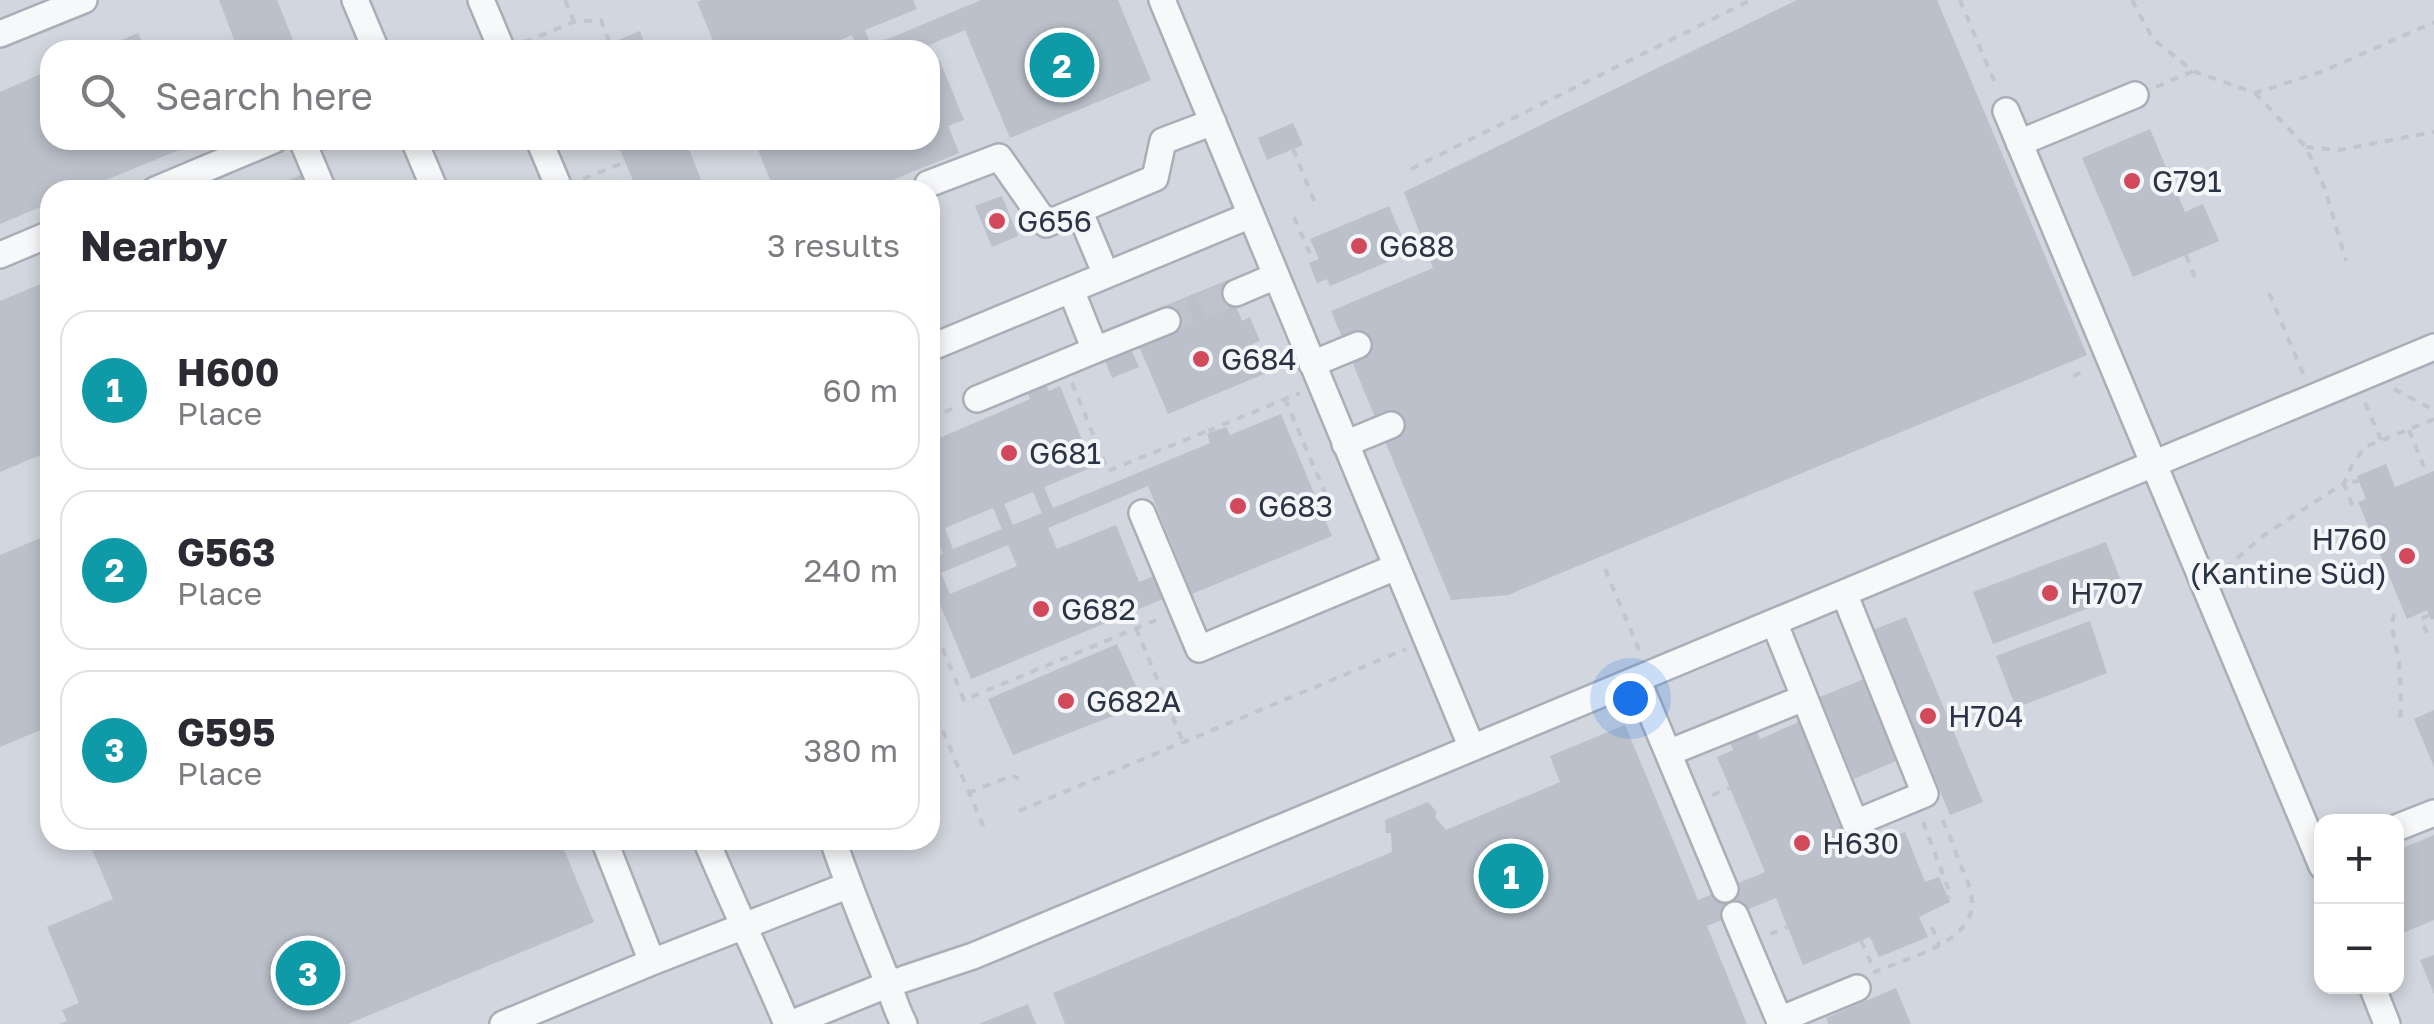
<!DOCTYPE html>
<html lang="en">
<head>
<meta charset="utf-8">
<style>
	:root { --surface:#fff; --page:#f7f7f7; --text:#2b2b33; --muted:#7c7c81; --line:#e1e1e2; --accent:#d1495b }
	body { margin:0; font-family:"Golos Text",sans-serif; background:var(--page); color:var(--text) }
	.controls { position:absolute; right:30px; bottom:30px; display:grid; overflow:hidden; border-radius:20px; box-shadow:0 5px 15px #0003 }
	.controls button { width:90px; height:90px; display:grid; place-items:center; padding:0; border:0; border-bottom:2px solid var(--line); background:var(--surface); color:var(--text); font:50px sans-serif }
	.you { position:absolute; left:1630px; top:698px; width:35px; height:35px; margin:-25px; border:8px solid #fff; border-radius:50%; background:#1a73e8; box-shadow:0 0 0 15px #1a73e833 }
	.badge { display:grid; place-items:center; width:65px; height:65px; border-radius:50%; background:var(--accent); color:#fff; font-size:32px; font-weight:700 }
	.pin { position:absolute; translate:-50% -50%; border:5px solid #fff; box-shadow:0 2px 10px #0006 }
	.list { margin:0; padding:0; list-style:none }
	h2 { display:flex; justify-content:space-between; align-items:center; height:130px; margin:0; padding:0 40px; font-size:42px }
	h2 small { font-size:32px; font-weight:400; color:var(--muted) }
	.list li { display:grid; grid-template-columns:65px 1fr auto; gap:30px; align-items:center; box-sizing:border-box; height:160px; margin:0 20px 20px; padding:0 20px; border:2px solid var(--line); border-radius:30px }
	.list b { display:block; font-size:38px; white-space:nowrap }
	.list p { margin:0; font-size:32px; white-space:nowrap; color:var(--muted) }
	.list em { font-size:32px; font-style:normal; color:var(--muted) }
	.icon { flex:none; width:55px; height:55px; fill:none; stroke:currentColor; stroke-width:2; stroke-linecap:round; stroke-linejoin:round }
	.map { position:relative; flex:none; width:2434px; height:1024px; overflow:hidden }
	.search { position:absolute; background:var(--surface); box-shadow:0 5px 15px #0003; left:40px; top:40px; width:900px; height:110px; display:flex; align-items:center; gap:25px; box-sizing:border-box; padding:0 35px; border-radius:30px; color:var(--muted); font-size:38px }
	.panel { position:absolute; background:var(--surface); box-shadow:0 5px 15px #0003; left:40px; top:180px; width:900px; height:670px; border-radius:30px }
	.map>svg:first-child { display:block }
</style>
</head>
<body>
<div class="map">
<svg width="2434" height="1024" viewBox="0 0 2434 1024">
	<rect width="100%" height="100%" fill="#e4e7ec"/>
	<path fill="#d2d6de" fill-rule="evenodd" d="M0,0H2434V1024H0ZM50,50H930V140H50ZM50,190H930V840H50ZM2322,822H2396V986H2322Z"/>
	<path fill="#bbc0ca" fill-rule="evenodd" d="M219,0H277L297,50H238Z
		M702,0H913L917,9L865,30L871,46L981,0H1118L1151,80L1010,138L965,30L917,50H858L852,35L824,47L825,50H717L697,2Z
		M1797,0H1937L2087,355L1508,595L1451,600L1331,311L1433,268L1404,192Z
		M640,31L647,50H595Z
		M138,33L146,50H98Z
		M940,61L964,120L948,126L959,153L868,190H774L754,140H930V65Z
		M50,70V140H184L186,147L82,190H50V203L0,224V92Z
		M1293,123L1303,145L1267,160L1258,138Z
		M2150,129L2185,212L2203,204L2219,241L2133,277L2082,158Z
		M616,140H697L687,144L705,190H637Z
		M303,174L310,190H266Z
		M1002,196L1018,236L992,247L975,206Z
		M1389,206L1409,253L1330,286L1327,279L1317,283L1309,263L1319,259L1310,239Z
		M1230,279L1239,302L1235,304L1242,321L1250,317L1260,341L1252,344L1264,374L1168,414L1138,344L1171,330L1162,307Z
		M50,280V451L0,472V301Z
		M1130,347L1139,367L1112,378L1104,358Z
		M1045,382L1049,391L1060,386L1093,467L1044,487L1053,508L1210,443L1207,434L1212,432L1226,427L1230,435L1281,414L1332,536L1192,594L1148,486L1048,528L1057,549L1116,525L1139,582L1154,576L1163,599L971,679L930,580V559L943,554L934,533L930,534V424L937,439L1030,399L1026,389ZM1033,492L1042,513L1013,525L1004,504ZM993,508L1002,529L953,549L945,528ZM1008,545L1017,566L950,594L941,573Z
		M2386,464L2395,487L2434,471V619L2431,620L2427,610L2407,619L2358,502L2366,499L2357,476Z
		M50,534V704L47,706L50,714V726L0,747V555Z
		M2106,542L2126,594L1993,644L1973,592Z
		M1906,617L1983,802L1950,815L1873,630Z
		M2090,621L2107,673L2016,708L1996,656Z
		M1117,644L1144,704L1013,755L988,699Z
		M1869,677L1903,758L1854,779L1820,697Z
		M2434,710V767L2414,719Z
		M1801,721L1856,853L1905,832L1925,882L1939,877L1950,902L1919,917L1928,937L1879,957L1870,937L1803,965L1776,898L1707,926L1747,1024H1065L1053,993L1392,852L1391,833H1386L1385,820L1428,802L1437,812L1435,817L1446,830L1560,782L1550,756L1625,725L1698,900L1765,872L1717,757L1733,750L1727,735L1754,724L1760,739Z
		M2434,835V920L2403,933L2396,918V851Z
		M88,840H560L594,922L348,1024H59L67,1021L62,1010L79,1003L47,927L113,899Z
		M2434,955V994L2420,960Z
		M1896,988L1911,1024H1828L1826,1018Z
		M1028,1004L1036,1024H979Z"/>
	<g fill="none" stroke-linecap="round" stroke-linejoin="round">
		<path stroke="#bfc3cb" stroke-width="25" stroke-dasharray="25 12" stroke-linecap="butt" d="M1167,321L1236,293"/>
		<defs>
			<path id="minor" d="M355,0L376,50
				M481,0L502,50
				M1162,0L1472,748
				M0,34L84,0
				M2006,111L2322,866
				M302,140L323,190
				M414,140L435,190
				M539,140L560,190
				M2019,143L2135,95
				M928,184L999,157L1046,224L1155,178L1163,141L1213,122
				M155,190L274,140
				M1079,210L1106,275
				M0,255L50,234
				M1071,290L1095,350L1167,321
				M1236,293L1276,276
				M930,348L1251,215
				M1312,364L1358,345
				M977,399L1095,350
				M1345,444L1391,425
				M1142,513L1199,649L1396,567
				M1774,622L1855,823L1925,794L1844,593
				M1637,679L1725,889
				M1668,753L1804,698
				M2396,828L2434,813
				M604,840L652,962
				M706,840C732,902 761,962 787,1024
				M833,840C848,885 866,929 884,973C891,990 895,1007 904,1024
				M1735,915L1781,1024
				M2372,986L2387,1024
				M1779,1020L1857,988
				M503,1024L652,962L849,885
				M790,1024L889,984L973,956L2434,347"/>
		</defs>
		<use href="#minor" stroke="#a9aeb7" stroke-width="30"/>
		<path stroke="#c2c5cb" stroke-width="4" stroke-dasharray="8 8" stroke-linecap="butt" d="M565,0L574,22
			M1960,0L1997,88
			M2132,0L2153,39L2193,71L2255,93L2324,71L2434,22
			M524,42L574,22L601,20L610,44
			M2156,87L2193,71
			M2255,93L2306,147L2325,189L2346,261
			M2306,147L2339,150L2434,132
			M1293,149L1317,208
			M1411,169L1751,0
			M583,179L625,162
			M1294,217L1313,261
			M2186,255L2197,283
			M2269,293L2304,376
			M2073,376L2087,370
			M1072,383L1108,471L1210,430
			M2394,389L2434,410
			M1285,399L1332,509
			M2365,403L2381,440
			M930,418L954,408
			M2409,430L2427,474
			M1212,432L1210,430L1300,393
			M2352,505L2344,483L2359,481
			M1605,569L1640,652
			M2225,569L2264,535L2344,483L2352,465L2365,447L2434,419
			M2394,614C2389,631 2398,647 2399,664C2401,684 2401,704 2400,723
			M2429,615L2421,619L2430,639
			M930,619L964,700L1161,618
			M1136,628L1183,742
			M930,701L985,830
			M968,793L1011,776L1019,778
			M1712,795L1730,788
			M1019,811L1406,649
			M1923,822L1951,896L1948,898
			M1932,927L1939,945
			M1770,934L1788,927
			M1861,941L1875,972C1904,959 1973,943 1972,903C1972,890 1966,878 1961,866C1954,849 1949,830 1939,815"/>
		<use href="#minor" stroke="#f7f8fa" stroke-width="25"/>
	</g>
	<g fill="#d1495b" stroke="#f4f6f9" stroke-width="4">
		<circle cx="2132" cy="181" r="10"/>
		<circle cx="997" cy="221" r="10"/>
		<circle cx="1359" cy="246" r="10"/>
		<circle cx="1201" cy="359" r="10"/>
		<circle cx="1009" cy="453" r="10"/>
		<circle cx="1238" cy="506" r="10"/>
		<circle cx="2407" cy="556" r="10"/>
		<circle cx="2050" cy="593" r="10"/>
		<circle cx="1041" cy="609" r="10"/>
		<circle cx="1066" cy="701" r="10"/>
		<circle cx="1928" cy="716" r="10"/>
		<circle cx="1802" cy="843" r="10"/>
	</g>
	<g text-anchor="middle" dominant-baseline="central" stroke-width="8" stroke-linejoin="round" paint-order="stroke">
		<g font-size="30" fill="#2b3445" stroke="#f4f6f9" text-anchor="start">
			<text x="2152" y="181">G791</text>
			<text x="1017" y="221">G656</text>
			<text x="1379" y="246">G688</text>
			<text x="1221" y="359">G684</text>
			<text x="1029" y="453">G681</text>
			<text x="1258" y="506">G683</text>
			<text x="2387" y="539" text-anchor="end">H760<tspan x="2387" dy="34">(Kantine Süd)</tspan></text>
			<text x="2070" y="593">H707</text>
			<text x="1061" y="609">G682</text>
			<text x="1086" y="701">G682A</text>
			<text x="1948" y="716">H704</text>
			<text x="1822" y="843">H630</text>
		</g>
	</g>
</svg>
<div class="controls">
<button>+</button>
<button>−</button>
</div>
<div class="you"></div>
<div class="pin badge" style="left:1511px;top:876px;background:#0f9aa8">1</div>
<div class="pin badge" style="left:1062px;top:65px;background:#0f9aa8">2</div>
<div class="pin badge" style="left:308px;top:973px;background:#0f9aa8">3</div>
<div class="search"><svg class="icon" aria-label="search" viewBox="0 0 24 24"><circle cx="10" cy="10" r="6"/><path d="M15 15l6 6"/></svg>Search here</div>
<section class="panel">
<h2>Nearby<small>3 results</small></h2>
<ul class="list">
<li><span class="badge" style="background:#0f9aa8">1</span><div><b>H600</b><p>Place</p></div><em>60 m</em></li>
<li><span class="badge" style="background:#0f9aa8">2</span><div><b>G563</b><p>Place</p></div><em>240 m</em></li>
<li><span class="badge" style="background:#0f9aa8">3</span><div><b>G595</b><p>Place</p></div><em>380 m</em></li>
</ul>
</section>
</div>
</body>
</html>
